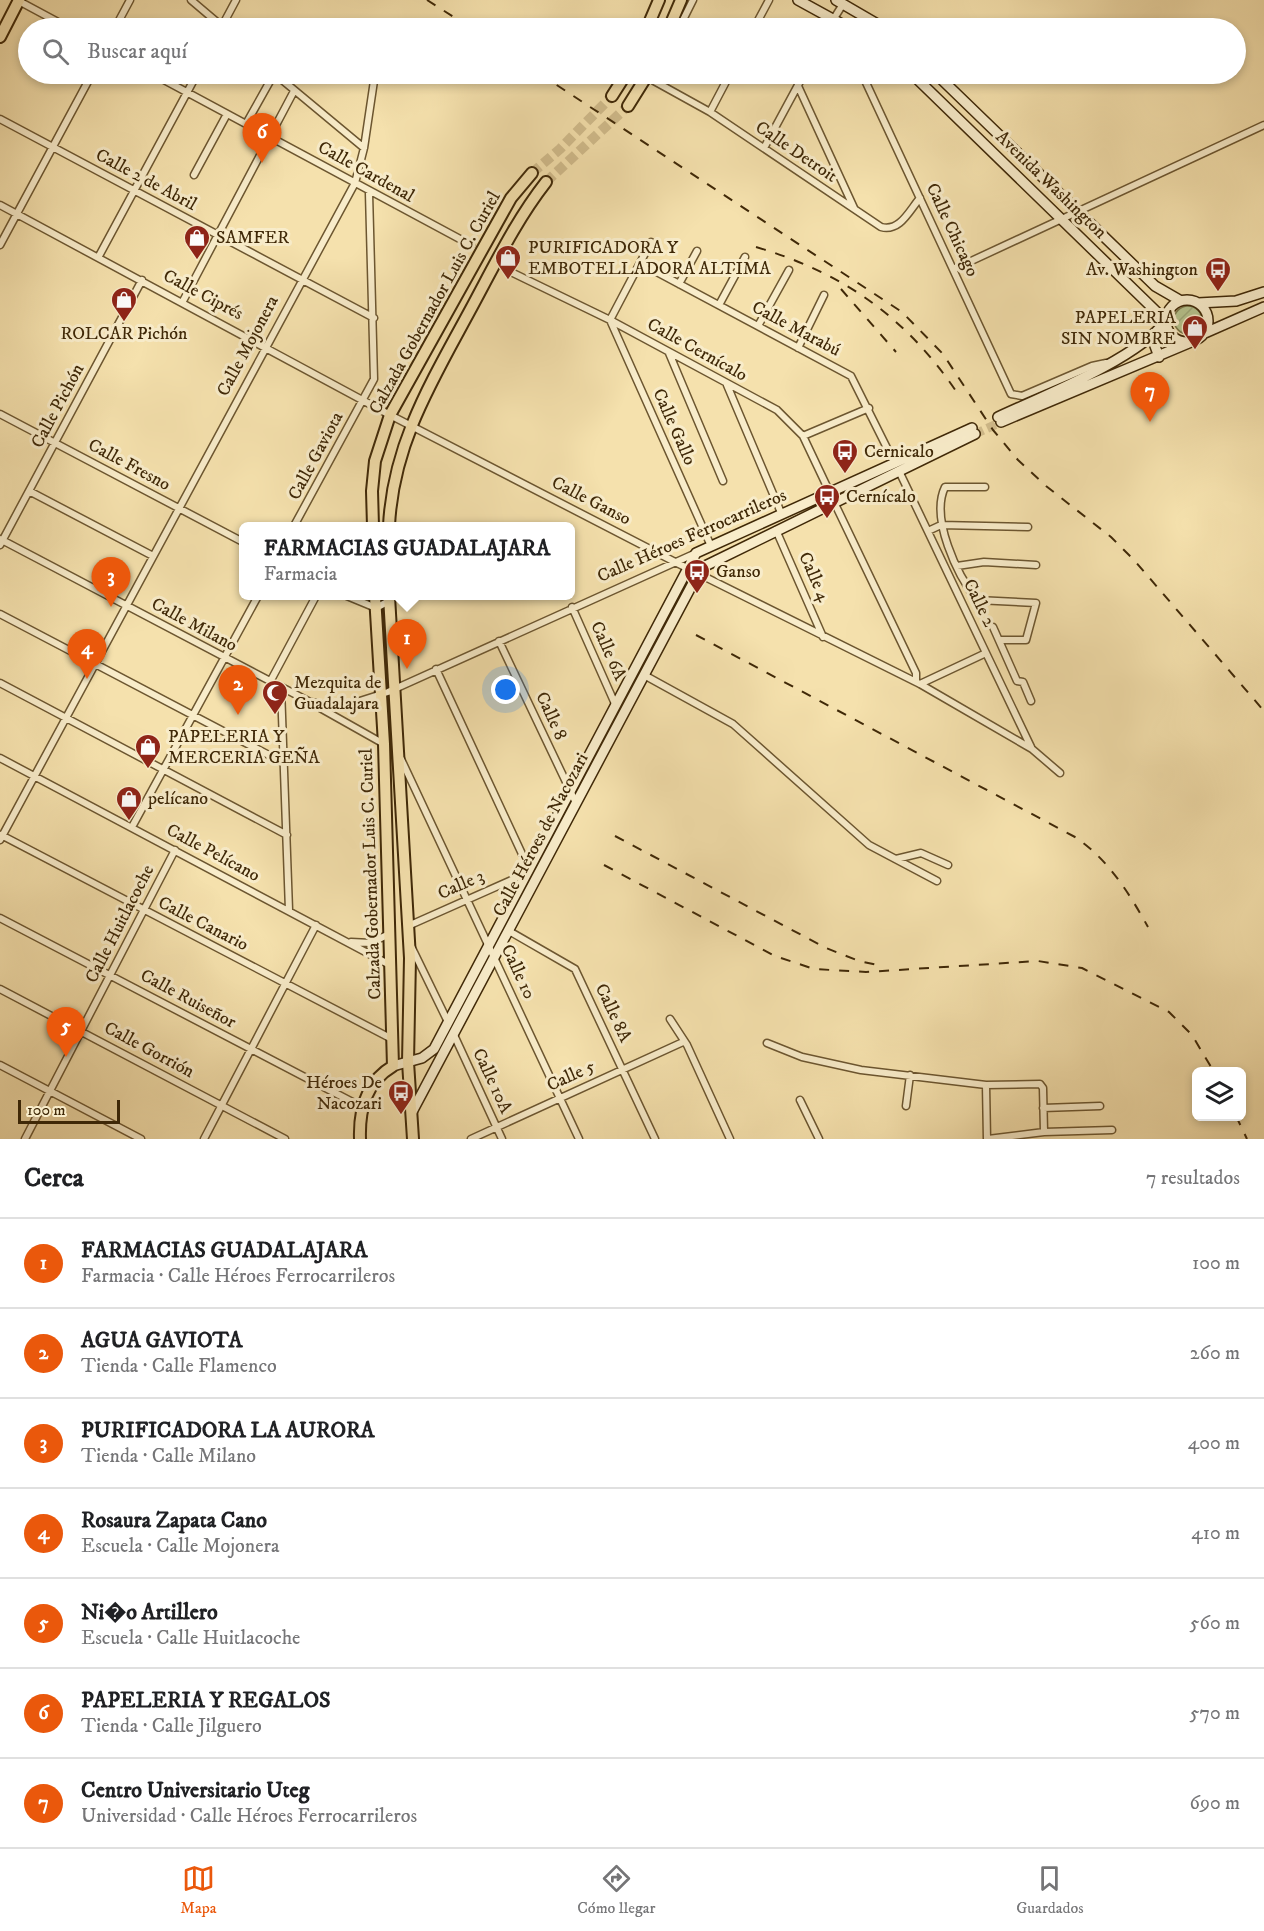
<!DOCTYPE html>
<html lang="es">
<head>
<meta charset="utf-8">
<style>
	:root { --surface:#fff; --page:#f2f2f2; --text:#202124; --muted:#757577; --line:#e0e0e0; --accent:#ea580c }
	body { margin:0; font-family:"IM FELL DW Pica",serif; background:var(--page); color:var(--text) }
	.controls { position:absolute; right:18px; bottom:18px; display:grid; overflow:hidden; border-radius:9px; box-shadow:0 3px 9px #0003 }
	.controls button { width:54px; height:54px; display:grid; place-items:center; padding:0; border:0; border-bottom:2px solid var(--line); background:var(--surface); color:var(--text); font:30px sans-serif }
	.scale { position:absolute; left:18px; bottom:15px; width:102px; box-sizing:border-box; padding-left:6px; border:3px solid #3f2807; border-top:0; font-size:16px; line-height:21px; white-space:nowrap; color:#3f2807; -webkit-text-stroke:4px #f8ecca; paint-order:stroke }
	.you { position:absolute; left:506px; top:690px; width:21px; height:21px; margin:-15px; border:4px solid #fff; border-radius:50%; background:#1a73e8; box-shadow:0 0 0 9px #1a73e833 }
	.badge { display:grid; place-items:center; width:39px; height:39px; border-radius:50%; background:var(--accent); color:#fff; font-size:20px; font-weight:700 }
	.pin { position:absolute; translate:-50% -50px; filter:drop-shadow(0 2px 3px #0008) }
	.pin::after { content:''; position:absolute; top:32px; width:21px; height:18px; background:inherit; clip-path:polygon(0 0,100% 0,50% 100%) }
	.popup { position:absolute; left:239px; top:522px; width:336px; height:78px; box-sizing:border-box; display:grid; place-content:center; border-radius:9px; background:var(--surface); filter:drop-shadow(0 2px 4px #0005); font-size:20px; white-space:nowrap; color:var(--muted) }
	.popup b { font-size:22px; color:var(--text) }
	.popup::after { content:''; position:absolute; left:50%; top:100%; margin-left:-12px; border:12px solid transparent; border-top-color:var(--surface) }
	.list { margin:0; padding:0; list-style:none }
	h2 { display:flex; justify-content:space-between; align-items:center; height:78px; margin:0; padding:0 24px; font-size:26px }
	h2 small { font-size:20px; font-weight:400; color:var(--muted) }
	.list li { display:grid; grid-template-columns:39px 1fr auto; gap:18px; align-items:center; box-sizing:border-box; height:90px; padding:0 24px; border-top:2px solid var(--line) }
	.list b { display:block; font-size:22px; white-space:nowrap }
	.list p { margin:0; font-size:20px; white-space:nowrap; color:var(--muted) }
	.list em { font-size:20px; font-style:normal; color:var(--muted) }
	.icon { flex:none; width:33px; height:33px; fill:none; stroke:currentColor; stroke-width:2; stroke-linecap:round; stroke-linejoin:round }
	.map { position:relative; flex:none; width:1264px; height:1139px; overflow:hidden }
	.search { position:absolute; background:var(--surface); box-shadow:0 3px 9px #0003; left:18px; right:18px; top:18px; height:66px; display:flex; align-items:center; gap:15px; box-sizing:border-box; padding:0 21px; border-radius:33px; color:var(--muted); font-size:22px }
	.sheet { height:708px; background:var(--surface) }
	nav { display:flex; justify-content:space-around; align-items:center; box-sizing:border-box; height:84px; border-top:2px solid var(--line); background:var(--surface); font-size:16px; color:var(--muted) }
	nav a { display:grid; justify-items:center; gap:3px }
	nav .on { color:var(--accent) }
	.map>svg:first-child { display:block }
</style>
</head>
<body>
<div class="map">
<svg width="1264" height="1139" viewBox="0 0 1264 1139">
	<defs>
		<pattern id="garden-furrows" width="10" height="10" patternUnits="userSpaceOnUse" patternTransform="scale(1.5)"><rect width="10" height="10" fill="#b6c48e"/><path d="M-1 1l2-2M0 10L10 0M9 11l2-2" fill="none" stroke="#9ea879"/></pattern>
	</defs>
	<rect width="100%" height="100%" fill="#f5e1ad"/>
	<filter id="stains"><feTurbulence type="fractalNoise" baseFrequency=".00333" numOctaves="4"/><feColorMatrix values="0 0 0 0 .2 0 0 0 0 .09 0 0 0 0 .02 0 0 0 .5 -.17"/></filter>
	<radialGradient id="worn" r=".72"><stop offset=".6" stop-color="#630" stop-opacity="0"/><stop offset="1" stop-color="#630" stop-opacity=".3"/></radialGradient>
	<path fill="url(#garden-furrows)" stroke="#7a764a" stroke-width="1.5" d="M1174 320a14 14 0 1 1 28 0a14 14 0 1 1-28 0Z"/>
	<g fill="none" stroke-linecap="round" stroke-linejoin="round">
		<path stroke="#d1bc8c" stroke-width="9" stroke-dasharray="9 4.5" stroke-linecap="butt" d="M975,434L1001,422"/>
		<path stroke="#d1bc8c" stroke-width="10" stroke-dasharray="10 5" stroke-linecap="butt" d="M532,173L560,149L612,96
			M546,182L628,106"/>
		<defs>
			<path id="street" d="M17,0L69,28
				M191,0L224,28
				M115,28L130,0
				M221,28L236,0
				M679,28L693,0
				M754,28L769,0
				M828,28L843,4
				M153,74L471,245
				M275,74L364,148
				M658,74L654,81L710,112L881,227C900,232 909,211 920,198
				M862,74L1011,394L1022,396L1092,366L1106,363
				M798,86L854,208
				M710,112L730,74
				M0,119L374,318
				M246,124L274,74
				M764,148L804,74
				M194,175L227,114
				M0,205L390,415L675,562L920,684L1032,749L1060,773
				M651,242L610,320L711,546
				M0,245L92,74
				M99,256L197,74
				M640,263L851,376L895,464
				M954,269L1264,125
				M513,273L610,320L777,410L803,436L830,493
				M679,284L697,251
				M183,301L294,91
				M719,305L745,257
				M758,326L789,270
				M798,348L824,295
				M669,353L723,481
				M727,385L782,515
				M0,414L243,542
				M803,436L869,408
				M899,471L1031,747
				M985,487H945C930,518 957,575 977,600L1036,603L1026,640H999
				M29,491L153,556
				M835,504L916,673V682
				M294,526L374,379L369,193
				M776,530L823,637
				M928,531L941,525L1028,527
				M0,539L310,702L341,707L388,692L696,553
				M0,545L142,280
				M957,566L984,562L1036,565
				M347,596L376,608L389,601
				M572,607L616,706
				M0,614L284,763
				M993,627L1017,681L1023,682L1031,701
				M499,641L576,803
				M436,669L529,869
				M644,675L733,724L869,845L937,881
				M270,682L316,596
				M0,683L287,835
				M920,684L986,653
				M281,688L289,910
				M313,704L384,744
				M0,758L390,965
				M401,759L579,1139
				M132,827L258,596
				M1,835L392,1039
				M0,840L355,183L364,148L375,74
				M896,859L921,853L948,865
				M0,918L362,1107
				M408,926L525,874
				M509,931L575,969L655,1139
				M351,942L371,943L389,934
				M411,946L448,1022
				M0,989L285,1139
				M670,1019L687,1045L730,1139
				M454,1035L502,1139
				M767,1043L802,1057L861,1070L986,1085L1040,1084L1043,1088L1044,1132
				M0,1065L141,1139
				M986,1085L987,1139
				M800,1100L819,1139
				M906,1106L910,1075
				M1043,1108L1100,1106
				M25,1139L175,850
				M204,1139L316,925
				M471,1139L683,1042
				M988,1139L1044,1132L1112,1130"/>
			<path id="secondary" d="M798,0L849,28
				M836,0L884,28
				M912,74L1166,321C1137,359 1043,396 998,417
				M936,74L1155,286L1181,301
				M1166 321a21 21 0 1 1 42 0a21 21 0 1 1-42 0Z
				M1198,303L1236,301L1264,292
				M1158,332L1155,346L1159,357
				M1205,333L1264,307
				M1001,422L1191,342
				M393,1066L422,1058L434,1049L696,553L972,428
				M412,1112L701,568L975,434"/>
			<path id="primary" d="M647,28L659,0
				M669,28L681,0
				M0,37L19,0
				M612,96L626,74
				M628,106L648,74
				M373,526L372,491L375,461L390,415L511,198L532,173
				M389,526C393,441 435,376 474,303C496,262 517,219 546,182
				M389,596L410,958L408,1062L413,1139
				M360,1139C359,1109 366,1082 393,1066L384,744L375,596"/>
		</defs>
		<use href="#street" stroke="#6c5630" stroke-width="9"/>
		<use href="#secondary" stroke="#3f2807" stroke-width="12"/>
		<use href="#primary" stroke="#3f2807" stroke-width="14"/>
		<use href="#street" stroke="#f8ecca" stroke-width="6"/>
		<use href="#secondary" stroke="#f8ecca" stroke-width="9"/>
		<use href="#primary" stroke="#f5e1ad" stroke-width="10"/>
		<path stroke="#3f2807" stroke-width="2" stroke-dasharray="10 10" stroke-linecap="butt" d="M427,0L471,28
			M540,74L902,312L943,354L993,430L1018,460L1046,486L1111,537L1134,560L1264,711
			M756,247C844,273 907,318 958,394
			M841,289L896,352
			M696,635L1075,837C1108,859 1129,893 1148,927
			M615,836L826,948L859,961L882,966
			M604,865L775,956L814,969L866,972L1038,961L1082,968L1169,1012L1192,1035L1214,1072
			M1236,1116L1247,1139"/>
	</g>
	<defs>
		<symbol id="shop-pin" viewBox="-11 -11 22 30"><path d="M0 17L-7.5 6A9.5 9.5 0 1 1 7.5 6Z" fill="#8f2418" stroke="#f8ecca"/><path d="M-5-2.5h2.3a2.7 3.5 0 0 1 5.4 0H5L5.5 6h-11ZM-1.5-2.5h3a1.5 2.3 0 0 0-3 0Z" fill="#fff"/></symbol>
		<symbol id="bus-pin" viewBox="-11 -11 22 30"><path d="M0 17L-7.5 6A9.5 9.5 0 1 1 7.5 6Z" fill="#8f2418" stroke="#f8ecca"/><path d="M-5-6H5V4H4V6H2V4H-2V6H-4V4H-5ZM-3.5-4V0h7V-4ZM-3.5 1.2v1.5H-2V1.2ZM2 1.2v1.5H3.5V1.2Z" fill="#fff"/></symbol>
		<symbol id="mosque-pin" viewBox="-11 -11 22 30"><path d="M0 17L-7.5 6A9.5 9.5 0 1 1 7.5 6Z" fill="#8f2418" stroke="#f8ecca"/><path d="M3.5-4.9A6 6 0 1 0 3.5 4.9A5 5 0 1 1 3.5-4.9Z" fill="#fff"/></symbol>
	</defs>
	<g fill-rule="evenodd">
		<use href="#shop-pin" x="182" y="223" width="30" height="40"/>
		<use href="#shop-pin" x="493" y="243" width="30" height="40"/>
		<use href="#bus-pin" x="1203" y="255" width="30" height="40"/>
		<use href="#shop-pin" x="109" y="285" width="30" height="40"/>
		<use href="#shop-pin" x="1180" y="313" width="30" height="40"/>
		<use href="#bus-pin" x="830" y="437" width="30" height="40"/>
		<use href="#bus-pin" x="812" y="482" width="30" height="40"/>
		<use href="#bus-pin" x="682" y="557" width="30" height="40"/>
		<use href="#mosque-pin" x="260" y="678" width="30" height="40"/>
		<use href="#shop-pin" x="133" y="732" width="30" height="40"/>
		<use href="#shop-pin" x="114" y="784" width="30" height="40"/>
		<use href="#bus-pin" x="386" y="1078" width="30" height="40"/>
	</g>
	<g text-anchor="middle" dominant-baseline="central" stroke-width="6" stroke-linejoin="round" paint-order="stroke">
		<g font-size="18" fill="#3f2807" stroke="#f8ecca">
			<text transform="translate(796 152) rotate(34)">Calle Detroit</text>
			<text transform="translate(366 172) rotate(29)">Calle Cardenal</text>
			<text transform="translate(146 180) rotate(28)">Calle 2 de Abril</text>
			<text transform="translate(1051 185) rotate(44)">Avenida Washington</text>
			<text transform="translate(952 230) rotate(65)">Calle Chicago</text>
			<text transform="translate(203 295) rotate(28)">Calle Ciprés</text>
			<text transform="translate(435 303) rotate(-61)">Calzada Gobernador Luis C. Curiel</text>
			<text transform="translate(796 329) rotate(28)">Calle Marabú</text>
			<text transform="translate(248 346) rotate(-62)">Calle Mojonera</text>
			<text transform="translate(697 350) rotate(29)">Calle Cernícalo</text>
			<text transform="translate(58 406) rotate(-62)">Calle Pichón</text>
			<text transform="translate(674 427) rotate(66)">Calle Gallo</text>
			<text transform="translate(316 456) rotate(-62)">Calle Gaviota</text>
			<text transform="translate(129 465) rotate(28)">Calle Fresno</text>
			<text transform="translate(591 501) rotate(27)">Calle Ganso</text>
			<text transform="translate(692 536) rotate(-24)">Calle Héroes Ferrocarrileros</text>
			<text transform="translate(814 577) rotate(66)">Calle 4</text>
			<text transform="translate(979 603) rotate(64)">Calle 2</text>
			<text transform="translate(194 625) rotate(28)">Calle Milano</text>
			<text transform="translate(608 651) rotate(66)">Calle 6A</text>
			<text transform="translate(551 716) rotate(65)">Calle 8</text>
			<text transform="translate(541 835) rotate(-62)">Calle Héroes de Nacozari</text>
			<text transform="translate(213 853) rotate(28)">Calle Pelícano</text>
			<text transform="translate(371 874) rotate(-92)">Calzada Gobernador Luis C. Curiel</text>
			<text transform="translate(461 885) rotate(-24)">Calle 3</text>
			<text transform="translate(120 924) rotate(-63)">Calle Huitlacoche</text>
			<text transform="translate(203 924) rotate(27)">Calle Canario</text>
			<text transform="translate(518 972) rotate(65)">Calle 10</text>
			<text transform="translate(188 999) rotate(28)">Calle Ruiseñor</text>
			<text transform="translate(613 1013) rotate(65)">Calle 8A</text>
			<text transform="translate(149 1050) rotate(28)">Calle Gorrión</text>
			<text transform="translate(571 1076) rotate(-25)">Calle 5</text>
			<text transform="translate(492 1081) rotate(65)">Calle 10A</text>
		</g>
		<g font-size="18" fill="#3f2807" stroke="#f8ecca" text-anchor="start">
			<text x="216" y="238">SAMFER</text>
			<text x="528" y="248">PURIFICADORA Y<tspan x="528" dy="21">EMBOTELLADORA ALTIMA</tspan></text>
			<text x="1198" y="270" text-anchor="end">Av. Washington</text>
			<text x="1176" y="318" text-anchor="end">PAPELERIA<tspan x="1176" dy="21">SIN NOMBRE</tspan></text>
			<text x="124" y="334" text-anchor="middle">ROLCAR Pichón</text>
			<text x="864" y="452">Cernicalo</text>
			<text x="846" y="497">Cernícalo</text>
			<text x="716" y="572">Ganso</text>
			<text x="294" y="683">Mezquita de<tspan x="294" dy="21">Guadalajara</tspan></text>
			<text x="168" y="737">PAPELERIA Y<tspan x="168" dy="21">MERCERIA GEÑA</tspan></text>
			<text x="148" y="799">pelícano</text>
			<text x="382" y="1083" text-anchor="end">Héroes De<tspan x="382" dy="21">Nacozari</tspan></text>
		</g>
	</g>
	<rect width="100%" height="100%" filter="url(#stains)"/>
	<rect width="100%" height="100%" fill="url(#worn)"/>
</svg>
<div class="controls">
<button><svg class="icon" aria-label="layers" viewBox="0 0 24 24"><path d="M12 4l9 5-9 5-9-5zM3 14l9 5 9-5"/></svg></button>
</div>
<div class="scale">100 m</div>
<div class="you"></div>
<div class="pin badge" style="left:407px;top:669px">1</div>
<div class="popup"><b>FARMACIAS GUADALAJARA</b>Farmacia</div>
<div class="pin badge" style="left:238px;top:715px">2</div>
<div class="pin badge" style="left:111px;top:607px">3</div>
<div class="pin badge" style="left:87px;top:679px">4</div>
<div class="pin badge" style="left:66px;top:1057px">5</div>
<div class="pin badge" style="left:262px;top:163px">6</div>
<div class="pin badge" style="left:1150px;top:422px">7</div>
<div class="search"><svg class="icon" aria-label="search" viewBox="0 0 24 24"><circle cx="10" cy="10" r="6"/><path d="M15 15l6 6"/></svg>Buscar aquí</div>
</div>
<section class="sheet">
<h2>Cerca<small>7 resultados</small></h2>
<ul class="list">
<li><span class="badge">1</span><div><b>FARMACIAS GUADALAJARA</b><p>Farmacia · Calle Héroes Ferrocarrileros</p></div><em>100 m</em></li>
<li><span class="badge">2</span><div><b>AGUA GAVIOTA</b><p>Tienda · Calle Flamenco</p></div><em>260 m</em></li>
<li><span class="badge">3</span><div><b>PURIFICADORA LA AURORA</b><p>Tienda · Calle Milano</p></div><em>400 m</em></li>
<li><span class="badge">4</span><div><b>Rosaura Zapata Cano</b><p>Escuela · Calle Mojonera</p></div><em>410 m</em></li>
<li><span class="badge">5</span><div><b>Ni�o Artillero</b><p>Escuela · Calle Huitlacoche</p></div><em>560 m</em></li>
<li><span class="badge">6</span><div><b>PAPELERIA Y REGALOS</b><p>Tienda · Calle Jilguero</p></div><em>570 m</em></li>
<li><span class="badge">7</span><div><b>Centro Universitario Uteg</b><p>Universidad · Calle Héroes Ferrocarrileros</p></div><em>690 m</em></li>
</ul>
</section>
<nav>
<a class="on"><svg class="icon" aria-label="map" viewBox="0 0 24 24"><path d="M3 6l6-2 6 2 6-2v14l-6 2-6-2-6 2zM9 4v14M15 6v14"/></svg>Mapa</a>
<a><svg class="icon" aria-label="directions" viewBox="0 0 24 24"><path d="M12 3l9 9-9 9-9-9zM9 14v-3h6M13 9l2 2-2 2"/></svg>Cómo llegar</a>
<a><svg class="icon" aria-label="saved" viewBox="0 0 24 24"><path d="M7 4h10v16l-5-4-5 4z"/></svg>Guardados</a>
</nav>
</body>
</html>
